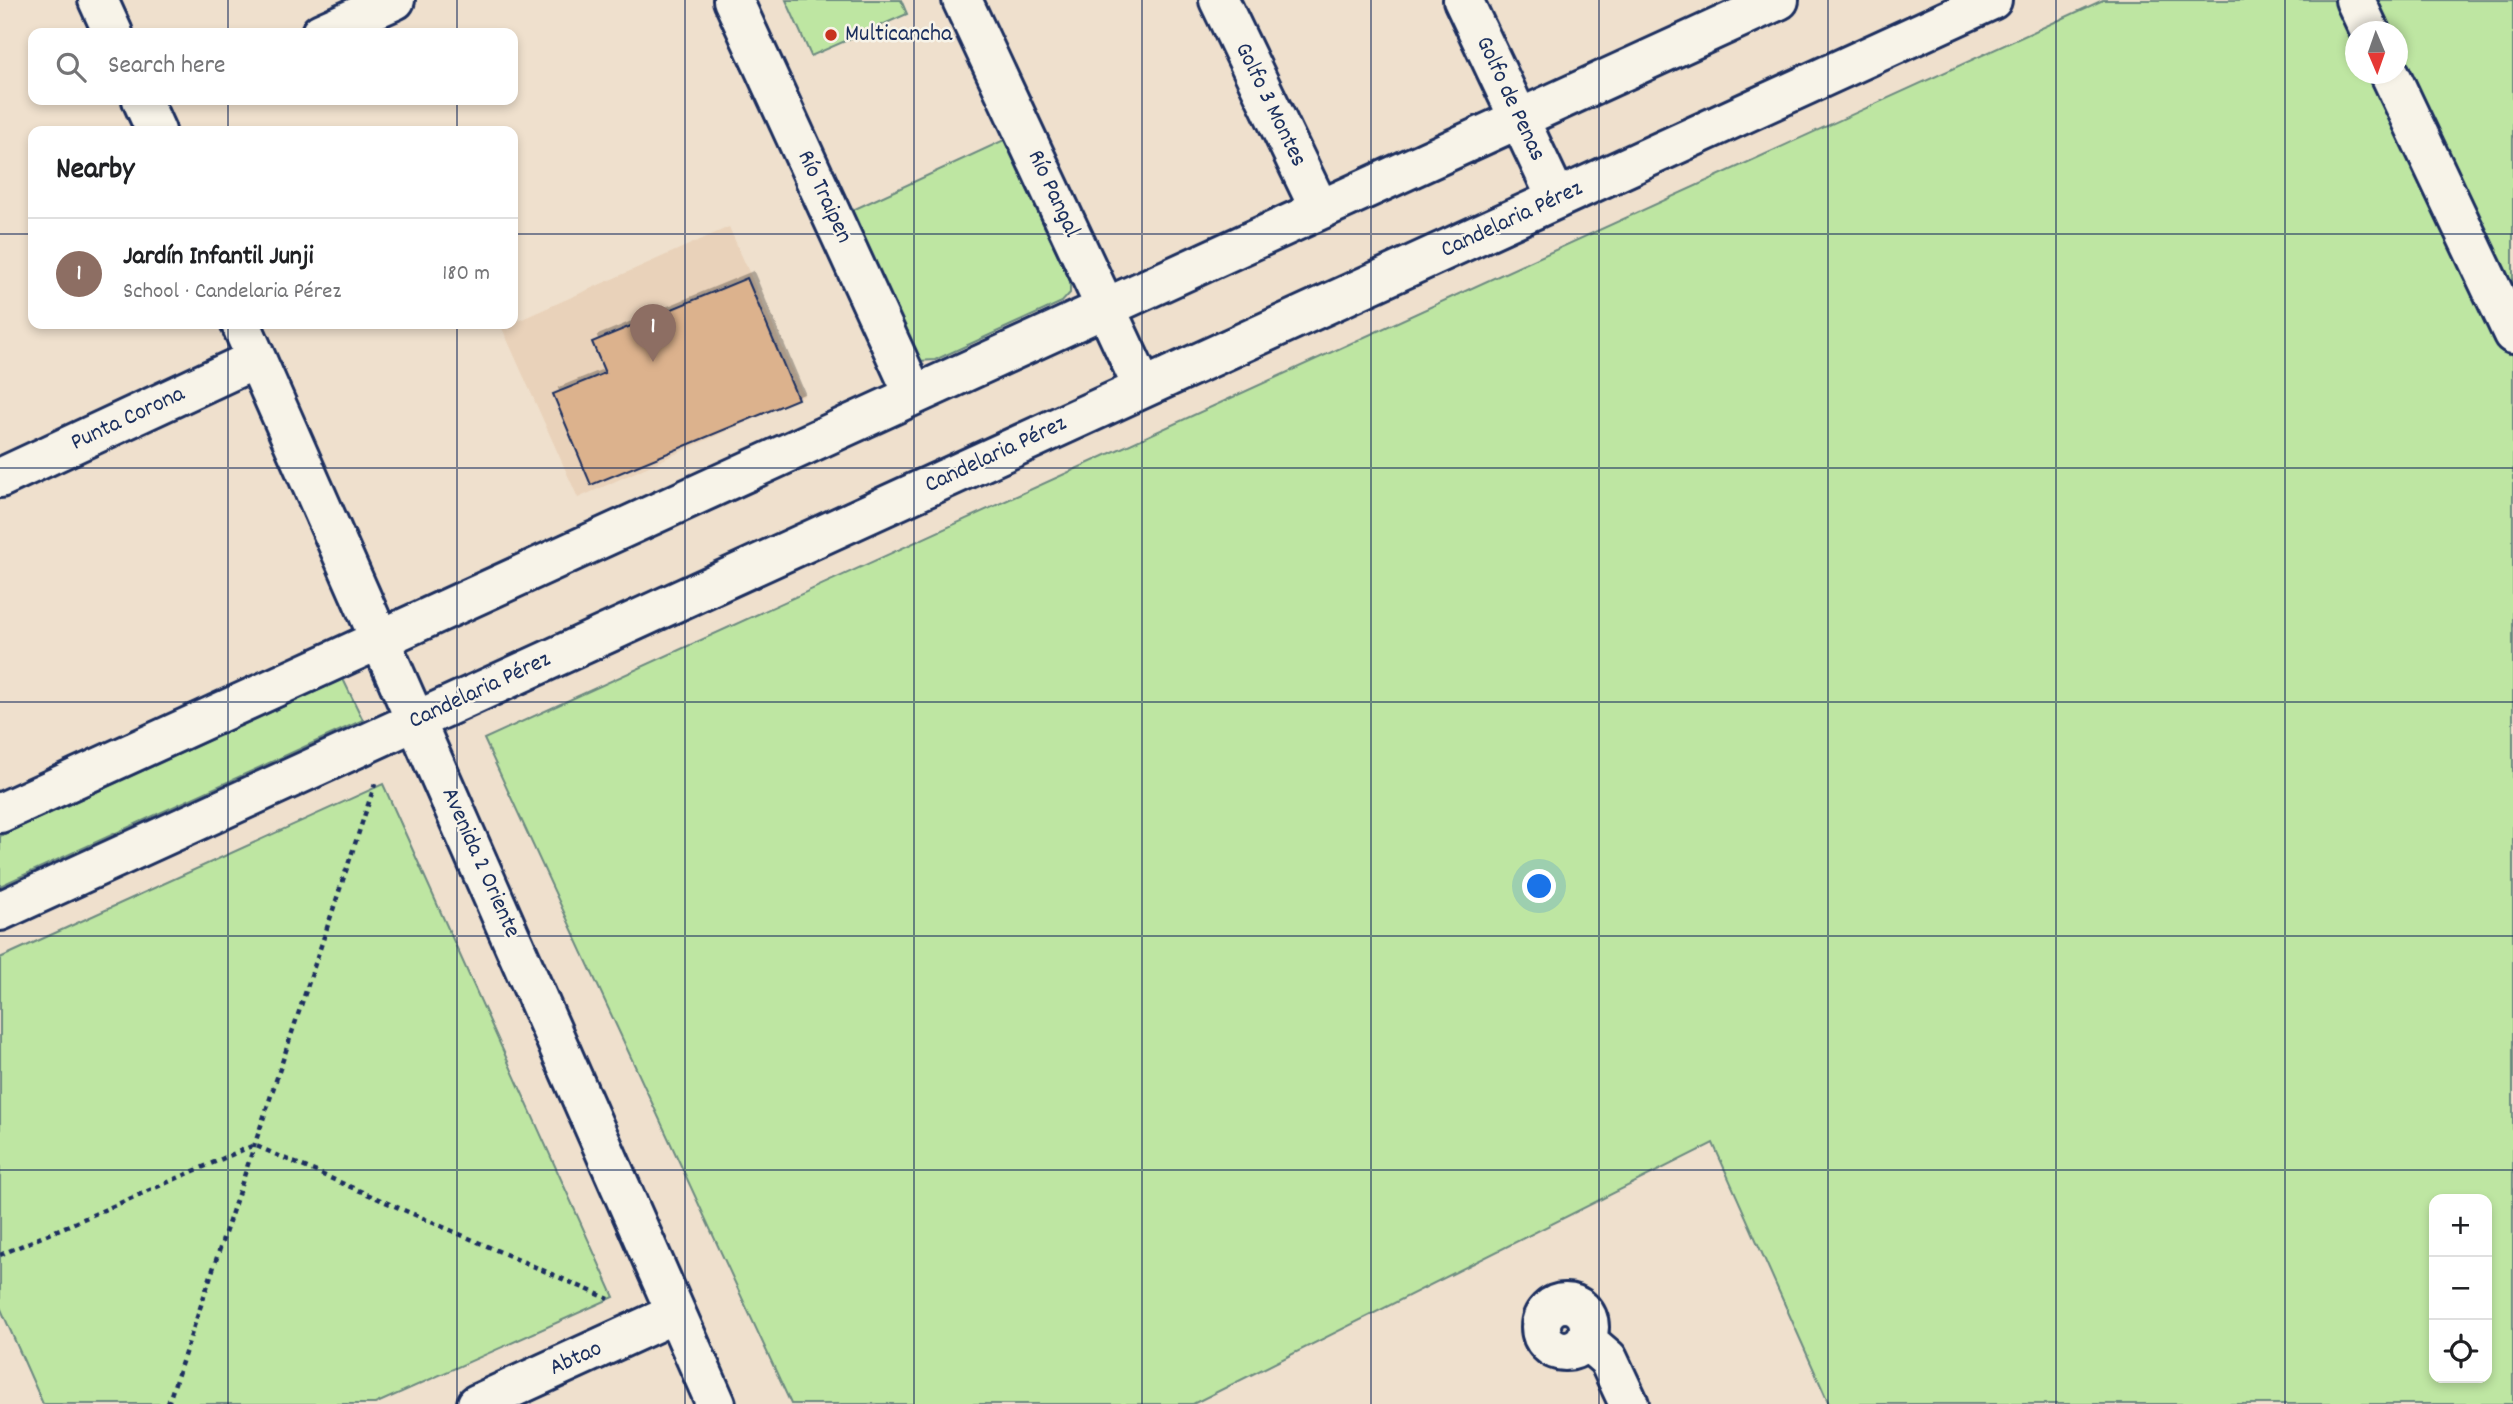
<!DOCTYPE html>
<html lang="en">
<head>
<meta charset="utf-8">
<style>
	:root { --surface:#fff; --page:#f6f6f6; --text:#202124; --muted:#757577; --line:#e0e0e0; --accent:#c8321e }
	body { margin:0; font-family:Dekko,sans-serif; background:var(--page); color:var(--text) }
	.controls { position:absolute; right:21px; bottom:21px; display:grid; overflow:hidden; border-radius:14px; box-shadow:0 4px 10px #0003 }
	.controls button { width:63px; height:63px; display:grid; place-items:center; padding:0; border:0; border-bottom:2px solid var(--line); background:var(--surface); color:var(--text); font:35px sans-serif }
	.compass { position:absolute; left:2345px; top:21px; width:63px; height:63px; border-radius:50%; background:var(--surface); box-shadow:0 4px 10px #0003; rotate:178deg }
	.you { position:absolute; left:1540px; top:887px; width:24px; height:24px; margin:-18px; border:5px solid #fff; border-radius:50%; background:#1a73e8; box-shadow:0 0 0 10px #1a73e833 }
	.badge { display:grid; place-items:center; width:46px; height:46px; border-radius:50%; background:var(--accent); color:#fff; font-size:23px; font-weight:700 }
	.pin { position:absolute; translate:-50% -58px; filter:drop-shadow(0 2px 4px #0008) }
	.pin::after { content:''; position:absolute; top:37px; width:24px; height:21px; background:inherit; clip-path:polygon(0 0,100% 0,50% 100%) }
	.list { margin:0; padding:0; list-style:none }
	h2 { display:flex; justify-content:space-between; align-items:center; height:91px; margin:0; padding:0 28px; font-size:30px }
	h2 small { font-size:23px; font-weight:400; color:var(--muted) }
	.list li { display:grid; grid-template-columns:46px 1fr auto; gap:21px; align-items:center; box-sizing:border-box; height:112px; padding:0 28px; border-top:2px solid var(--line) }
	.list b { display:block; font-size:26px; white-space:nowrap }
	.list p { margin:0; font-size:23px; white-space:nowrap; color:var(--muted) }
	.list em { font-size:23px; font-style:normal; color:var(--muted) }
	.icon { flex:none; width:38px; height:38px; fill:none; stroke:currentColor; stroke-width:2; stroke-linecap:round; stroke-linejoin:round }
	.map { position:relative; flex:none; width:2513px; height:1404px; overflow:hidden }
	.search { position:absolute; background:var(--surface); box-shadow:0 4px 10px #0003; left:28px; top:28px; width:490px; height:77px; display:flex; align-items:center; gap:18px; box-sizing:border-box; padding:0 24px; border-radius:14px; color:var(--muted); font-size:26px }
	.panel { position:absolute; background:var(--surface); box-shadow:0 4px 10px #0003; left:28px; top:126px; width:490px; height:203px; border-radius:14px }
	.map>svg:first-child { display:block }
</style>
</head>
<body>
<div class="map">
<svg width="2513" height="1404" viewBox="0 0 2513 1404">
	<defs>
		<filter id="shadow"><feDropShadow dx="6" dy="-6" stdDeviation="0" flood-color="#0004"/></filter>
	</defs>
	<rect width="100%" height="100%" fill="#efe0cd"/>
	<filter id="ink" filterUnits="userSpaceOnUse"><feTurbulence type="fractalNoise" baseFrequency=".0143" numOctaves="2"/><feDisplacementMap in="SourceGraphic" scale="14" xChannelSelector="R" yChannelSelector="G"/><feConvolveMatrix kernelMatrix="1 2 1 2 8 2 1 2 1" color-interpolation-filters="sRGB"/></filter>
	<g filter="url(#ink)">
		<path fill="#e9d2ba" d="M729,227L804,396L578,498L502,328Z"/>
		<path fill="#bee6a2" stroke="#6c8a80" stroke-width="2" fill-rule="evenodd" d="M786,0H901L907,14L811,56Z
			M2103,0H2513V1404H1829L1713,1143L1193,1404H791L484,739ZM2356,32H2398V74H2356ZM2434,1199H2487V1378H2434Z
			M1004,140L1070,281V293L1062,302L935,360L918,361L842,215Z
			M343,679L363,720L0,886V836Z
			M383,784L614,1297L375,1404H43L0,1307V958Z"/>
		<path fill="#dcb28d" stroke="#1b2f5e" stroke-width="2" filter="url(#shadow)" d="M747,278L798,399L591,485L553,394L605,373L592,342Z"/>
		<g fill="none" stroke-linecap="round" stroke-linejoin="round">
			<defs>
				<path id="minor" d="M98,0L113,33
					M733,0L914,395
					M962,0L1143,388
					M1219,0L1320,210
					M1463,0L1557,199
					M2355,0L2370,32
					M321,33L395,0
					M2390,74L2513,334
					M142,100L156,131
					M241,324L716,1404
					M0,478L256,359
					M0,813L1779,0
					M0,911L1992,0
					M1541 1327a24 24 0 1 1 48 0a24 24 0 1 1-48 0Z
					M1586,1340L1608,1359L1629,1404
					M477,1404L676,1313"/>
			</defs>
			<use href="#minor" stroke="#1b2f5e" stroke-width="44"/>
			<path stroke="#1b2f5e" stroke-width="4.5" stroke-dasharray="5 5" stroke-linecap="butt" d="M0,1255L254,1145L609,1299
				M168,1404L375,784"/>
			<use href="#minor" stroke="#f7f3e8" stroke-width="38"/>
		</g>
	</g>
	<path fill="none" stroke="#1b2f5e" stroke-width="2" stroke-opacity="0.55" d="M228,0V33M457,0V33M685,0V1404M914,0V1404M1142,0V1404M1371,0V1404M1599,0V1404M1828,0V1404M2056,0V1404M2285,0V1404M228,100V131M457,100V131M0,234H33M513,234H2513M228,324V1404M457,324V1404M0,468H2513M0,702H2513M0,936H2513M0,1170H2513"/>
	<circle fill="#c8321e" stroke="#f7f3e8" stroke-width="2.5" cx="831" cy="35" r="7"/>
	<g text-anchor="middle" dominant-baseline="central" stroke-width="5" stroke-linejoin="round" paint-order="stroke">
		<g font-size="24" fill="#1b2f5e" stroke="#f7f3e8" text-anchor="start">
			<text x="845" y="35">Multicancha</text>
		</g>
		<g font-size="24" fill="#1b2f5e" stroke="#f7f3e8">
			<text transform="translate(1510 99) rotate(65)">Golfo de Penas</text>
			<text transform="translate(1270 105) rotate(64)">Golfo 3 Montes</text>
			<text transform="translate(1053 194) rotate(65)">Río Pangal</text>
			<text transform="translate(824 197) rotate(65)">Río Traipen</text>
			<text transform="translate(1512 220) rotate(-25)">Candelaria Pérez</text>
			<text transform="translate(128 419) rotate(-25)">Punta Corona</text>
			<text transform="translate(996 455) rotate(-25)">Candelaria Pérez</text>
			<text transform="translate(480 691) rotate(-25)">Candelaria Pérez</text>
			<text transform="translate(480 863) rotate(66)">Avenida 2 Oriente</text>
			<text transform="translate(576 1359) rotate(-24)">Abtao</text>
		</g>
	</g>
</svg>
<div class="controls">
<button>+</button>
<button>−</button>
<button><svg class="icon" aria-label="locate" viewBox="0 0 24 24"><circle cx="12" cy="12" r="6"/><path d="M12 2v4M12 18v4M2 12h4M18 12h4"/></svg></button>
</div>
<svg class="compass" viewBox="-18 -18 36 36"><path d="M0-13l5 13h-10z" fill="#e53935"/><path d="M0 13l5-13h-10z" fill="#757577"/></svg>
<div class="you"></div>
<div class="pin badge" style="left:653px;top:362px;background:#8d6e63">1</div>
<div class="search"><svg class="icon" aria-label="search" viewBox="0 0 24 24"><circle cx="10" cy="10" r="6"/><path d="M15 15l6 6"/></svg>Search here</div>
<section class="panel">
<h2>Nearby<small></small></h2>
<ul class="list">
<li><span class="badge" style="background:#8d6e63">1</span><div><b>Jardín Infantil Junji</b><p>School · Candelaria Pérez</p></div><em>180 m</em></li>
</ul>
</section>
</div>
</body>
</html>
